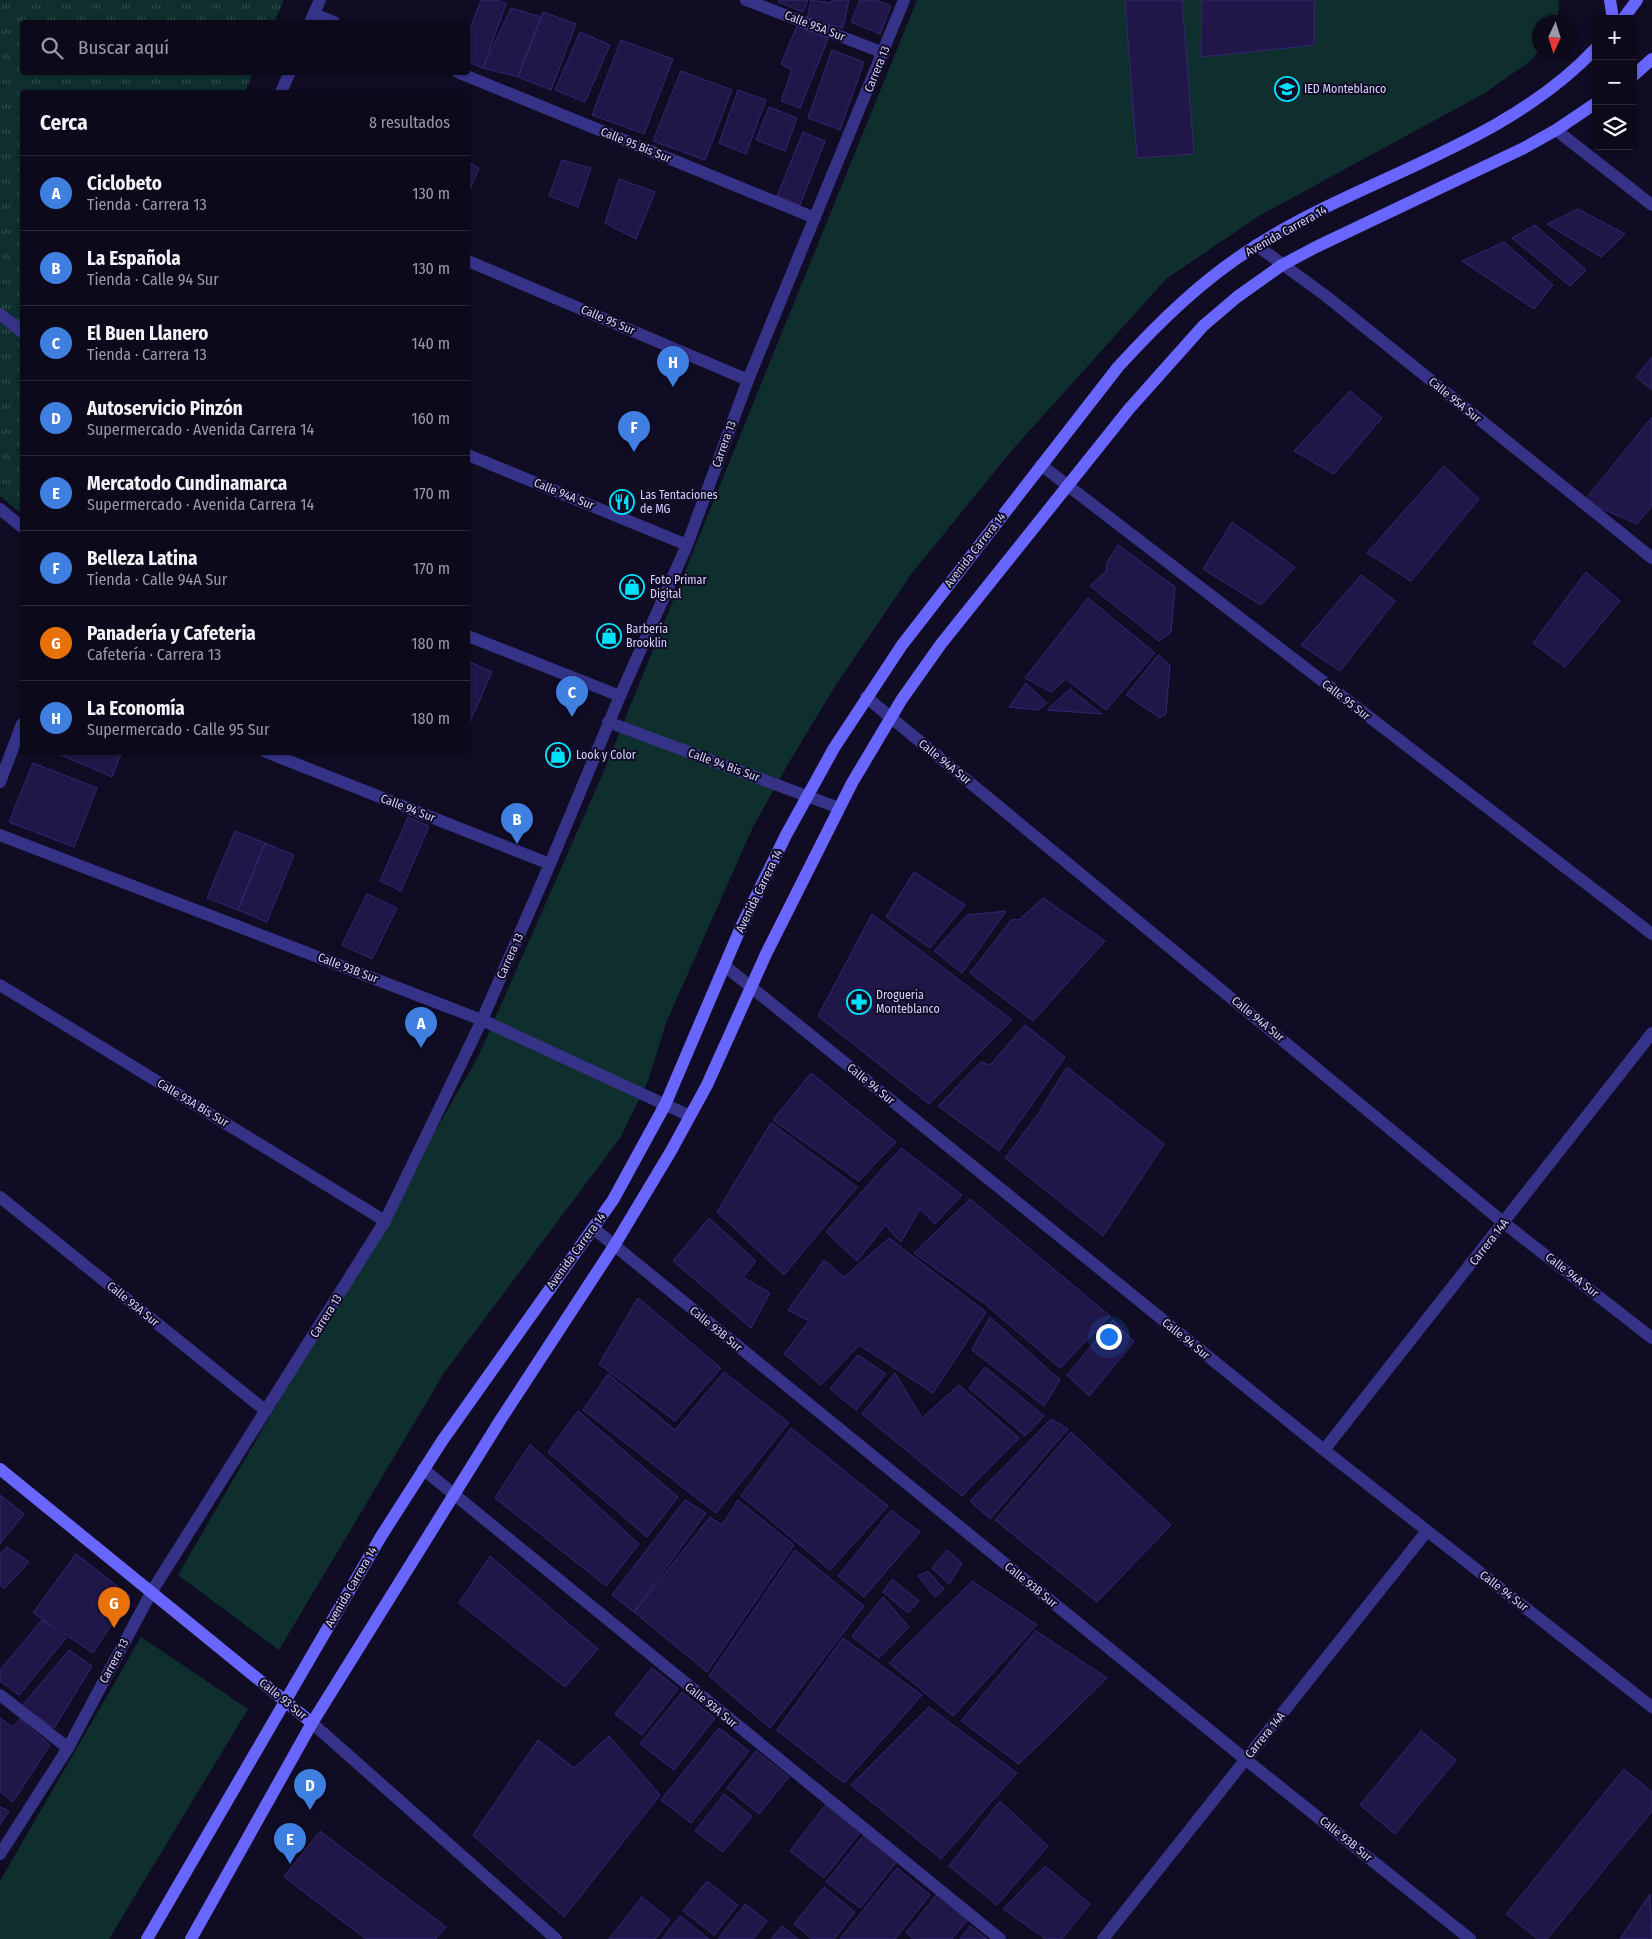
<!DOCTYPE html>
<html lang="es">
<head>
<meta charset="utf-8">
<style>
	:root { --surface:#0c091b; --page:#1a1728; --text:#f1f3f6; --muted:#9a9aa3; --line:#2c2a3a; --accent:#db2777 }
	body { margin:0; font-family:"Fira Sans Condensed",sans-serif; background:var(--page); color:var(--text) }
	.controls { position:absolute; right:15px; top:15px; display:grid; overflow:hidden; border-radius:5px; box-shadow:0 1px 4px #0004 }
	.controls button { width:45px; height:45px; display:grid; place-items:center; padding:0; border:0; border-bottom:1px solid var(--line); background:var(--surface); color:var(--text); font:25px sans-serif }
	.compass { position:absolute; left:1532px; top:15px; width:45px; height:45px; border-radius:50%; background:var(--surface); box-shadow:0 1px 4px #0004; rotate:184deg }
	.you { position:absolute; left:1108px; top:1336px; width:18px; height:18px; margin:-12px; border:4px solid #fff; border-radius:50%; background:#1a73e8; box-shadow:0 0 0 8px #1a73e833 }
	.badge { display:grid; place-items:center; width:32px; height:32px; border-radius:50%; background:var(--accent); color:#fff; font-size:16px; font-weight:700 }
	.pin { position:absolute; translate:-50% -41px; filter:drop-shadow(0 1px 2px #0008) }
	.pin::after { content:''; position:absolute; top:26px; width:18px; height:15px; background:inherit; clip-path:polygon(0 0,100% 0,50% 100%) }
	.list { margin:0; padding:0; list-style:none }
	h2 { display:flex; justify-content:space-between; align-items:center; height:65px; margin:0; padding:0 20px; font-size:21px }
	h2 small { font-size:16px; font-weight:400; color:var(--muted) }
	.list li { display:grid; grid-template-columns:32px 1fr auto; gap:15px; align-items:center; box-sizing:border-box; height:75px; padding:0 20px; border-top:1px solid var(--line) }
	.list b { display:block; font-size:19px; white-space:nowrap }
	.list p { margin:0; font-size:16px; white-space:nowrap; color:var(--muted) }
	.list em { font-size:16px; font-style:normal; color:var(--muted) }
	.icon { flex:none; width:28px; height:28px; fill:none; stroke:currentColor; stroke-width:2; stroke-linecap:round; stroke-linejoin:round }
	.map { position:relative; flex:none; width:1652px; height:1939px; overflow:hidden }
	.search { position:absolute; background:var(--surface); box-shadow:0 1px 4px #0004; left:20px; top:20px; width:450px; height:55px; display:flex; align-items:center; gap:12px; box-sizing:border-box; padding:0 18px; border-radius:5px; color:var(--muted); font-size:19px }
	.panel { position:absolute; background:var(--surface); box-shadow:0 1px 4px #0004; left:20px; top:90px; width:450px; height:665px; border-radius:5px }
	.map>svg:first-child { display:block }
</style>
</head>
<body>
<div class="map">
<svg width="1652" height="1939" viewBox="0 0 1652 1939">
	<defs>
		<pattern id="park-tufts" width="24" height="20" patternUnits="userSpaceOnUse" patternTransform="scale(1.25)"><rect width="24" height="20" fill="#0e2f2d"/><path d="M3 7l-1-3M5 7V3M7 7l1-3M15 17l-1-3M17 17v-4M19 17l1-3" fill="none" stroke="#304c4c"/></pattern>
	</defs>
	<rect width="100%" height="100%" fill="#100c24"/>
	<path fill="#0e2f2d" d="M917,0H1559L1557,22H1540L1539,50L1533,59L1485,93L1259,216L1166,279L1013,449L912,573L834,688L788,764L753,827L666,1023L648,1081L620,1138L444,1373L279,1650L178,1575L478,1057L603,773Z
		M141,1637L248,1709L109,1939H0V1881Z"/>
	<path fill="url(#park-tufts)" d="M0,0H284L274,22H22V72L253,73L245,92H22V514L0,496Z"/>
	<path fill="#201647" stroke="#352675" d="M481,0H498L506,4L483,68L468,62V34Z
		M779,0H808L803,12L778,2Z
		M811,0L831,3L832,0H849L843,28L807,19Z
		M860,0H876L891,6L880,34L851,22Z
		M1125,0H1182L1194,154L1137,158Z
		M1202,0H1314V45L1201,57Z
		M511,8L541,17L518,77L483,68Z
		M543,12L576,24L551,90L518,77Z
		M797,26L828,39L800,108L781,101L792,70L781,64Z
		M580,32L610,45L585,102L555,90Z
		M621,40L673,59L644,134L592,115Z
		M832,50L864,62L840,130L808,118Z
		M681,71L732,90L705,160L653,141Z
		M738,90L766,100L746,154L719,143Z
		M769,107L797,118L785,151L756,140Z
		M803,132L825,141L800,205L777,196Z
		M562,160L591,168L578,207L549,196Z
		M468,162L479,168L468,194Z
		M619,179L655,192L636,239L605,223Z
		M1578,209L1625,234L1601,257L1547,224Z
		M1535,225L1586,270L1570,286L1512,238Z
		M1504,242L1553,285L1534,309L1462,261Z
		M1652,357V390L1636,377Z
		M1350,391L1382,418L1334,474L1294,451Z
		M1652,417V506L1637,524L1584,501Z
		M1444,466L1479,499L1411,581L1367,553Z
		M1232,522L1295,567L1261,605L1203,569Z
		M1118,545L1175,587L1171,632L1159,641L1090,586L1107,570L1106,564Z
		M1586,572L1620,601L1565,667L1533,643Z
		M1361,575L1395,601L1340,671L1301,645Z
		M1088,598L1155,653L1106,710L1066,679L1051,692L1025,678Z
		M1158,655L1170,665L1166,714L1160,718L1126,695Z
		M468,661L492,672L468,726Z
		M1026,683L1047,703L1038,710L1009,707Z
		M1070,689L1102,714L1047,710Z
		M54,752H122L112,777Z
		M33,763L97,788L74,847L9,822Z
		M408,817L429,826L401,891L380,881Z
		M235,831L265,843L238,910L207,898Z
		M265,843L294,855L267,922L238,910Z
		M914,872L965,905L930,948L886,917Z
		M367,894L397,908L372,959L342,945Z
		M1043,898L1105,941L1033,1021L970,973L1012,919L1019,920Z
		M1006,911L962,973L934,951L967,915Z
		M872,914L1012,1020L929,1104L818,1016Z
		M1025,1025L1065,1057L999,1151L938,1106L981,1062L990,1065Z
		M1067,1067L1164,1144L1103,1236L1005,1158L1038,1114Z
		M811,1073L896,1142L859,1181L773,1120Z
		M771,1123L857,1187L784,1275L717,1212Z
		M901,1148L962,1195L935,1224L920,1209L901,1242L885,1225L857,1261L826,1232Z
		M970,1199L1110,1316L1060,1368L985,1304L914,1253Z
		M709,1218L756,1261L743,1277L770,1293L751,1328L673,1261Z
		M889,1238L986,1312L933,1393L859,1345L821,1385L784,1354L809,1321L788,1310L824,1260L844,1277Z
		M638,1298L721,1368L675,1421L599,1364Z
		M990,1317L1060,1380L1044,1406L972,1350Z
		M1113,1320L1134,1342L1089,1396L1067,1375Z
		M858,1355L886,1374L856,1410L830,1389Z
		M985,1367L1044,1416L1025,1436L969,1388Z
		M724,1372L789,1423L716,1513L583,1410L608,1374L675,1430Z
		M895,1373L922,1418L959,1385L1019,1438L962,1496L862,1414Z
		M578,1411L678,1497L647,1537L548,1452Z
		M1051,1419L1068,1429L990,1519L970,1501Z
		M791,1428L888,1506L830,1570L741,1496Z
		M1071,1432L1171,1525L1097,1602L995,1520Z
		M530,1444L639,1544L606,1586L495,1498Z
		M0,1495L24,1514L0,1544Z
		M685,1500L706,1513L634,1612L612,1595Z
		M738,1500L794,1545L707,1672L634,1612L710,1517L722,1525Z
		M891,1510L920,1532L864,1597L838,1576Z
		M7,1547L29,1562L4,1589L0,1585V1554Z
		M795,1550L864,1606L770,1728L709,1676Z
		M947,1550L962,1563L949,1584L932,1568Z
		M76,1554L130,1596L93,1653L33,1613Z
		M490,1556L598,1649L565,1687L459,1603Z
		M928,1571L944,1589L935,1597L918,1576Z
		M892,1579L919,1601L908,1613L883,1592Z
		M972,1581L1037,1625L953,1716L889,1663Z
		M883,1597L909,1627L879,1658L852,1636Z
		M42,1620L66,1638L19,1695L0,1681V1670Z
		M1036,1631L1107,1678L1019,1764L961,1721Z
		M843,1638L922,1695L844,1783L777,1730Z
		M69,1650L92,1666L54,1728L22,1706Z
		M652,1668L678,1689L642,1735L615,1714Z
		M682,1692L715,1718L674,1770L640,1744Z
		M929,1707L1017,1773L941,1859L851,1785Z
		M0,1718L12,1727L20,1719L50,1745L13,1802L0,1792Z
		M719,1728L749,1751L691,1823L661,1800Z
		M1421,1731L1456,1760L1395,1834L1360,1805Z
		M609,1736L660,1795L564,1917L473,1835L538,1740L574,1768Z
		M756,1751L789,1777L759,1814L727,1788Z
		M1624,1769L1652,1792V1811L1547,1939H1538L1506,1914Z
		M724,1794L752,1816L723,1852L695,1831Z
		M1000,1801L1048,1846L997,1905L949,1866Z
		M827,1803L862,1830L824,1878L790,1851Z
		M0,1807L9,1811L0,1825Z
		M320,1831L446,1927L436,1939H366L284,1877Z
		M864,1835L897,1861L860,1908L826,1882Z
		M1045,1866L1090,1904L1062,1939H1046L1003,1909Z
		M897,1868L930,1895L895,1939H840Z
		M707,1881L738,1905L714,1935L683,1911Z
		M824,1887L855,1912L834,1939H812L794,1924Z
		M937,1894L969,1918L952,1939H914L906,1933Z
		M1650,1894L1652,1939H1620Z
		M642,1897L670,1920L655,1939H609Z
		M745,1904L767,1921L753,1939H718Z
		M680,1916L709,1939H662Z
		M782,1926L798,1939H771Z
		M970,1926L987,1939H960Z"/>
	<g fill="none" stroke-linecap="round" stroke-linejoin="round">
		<path stroke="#353288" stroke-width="12" d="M746,0L884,53
			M314,14L334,22
			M310,22L320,0
			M457,72L815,218
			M281,92L290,72
			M1556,130L1652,205
			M1256,245L1326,296L1652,558
			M468,261L748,380
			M0,314L22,332
			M468,455L687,545
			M1041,465L1652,934
			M0,509L22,527
			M468,636L620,696
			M866,697L1504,1223L1652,1338
			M608,722L839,808
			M266,752L550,864
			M0,782L22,724
			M0,835L482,1020L690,1116
			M725,966L1324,1450L1652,1707
			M0,985L385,1221
			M0,1197L266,1411
			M593,1228L1245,1759L1470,1939
			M1324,1450L1652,1033
			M423,1469L1000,1939
			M0,1695L68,1748
			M312,1723L556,1939
			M0,1854L68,1748L152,1591L385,1221L482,1020L550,864L620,696L687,545L748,380L904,0
			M1103,1939L1427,1531"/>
		<path stroke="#6966ff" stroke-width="12" d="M1610,0L1613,19
			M1623,19L1637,0
			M1633,76L1652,59
			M0,1469L312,1723
			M147,1939L380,1538L442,1441L613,1200L665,1105L741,927L786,835L834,748L902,645L1118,367C1160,321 1204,278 1257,245C1366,176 1505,145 1596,48
			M191,1939L312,1723L501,1419L614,1246L671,1151L707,1085L766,954L852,783L902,699L941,644L1129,409L1203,326L1237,297L1282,265L1316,247L1524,148L1556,130L1596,103"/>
	</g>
	<defs>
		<symbol id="school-ring" viewBox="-11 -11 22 22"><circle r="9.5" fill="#100c24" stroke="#00e2fa" stroke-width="1.5"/><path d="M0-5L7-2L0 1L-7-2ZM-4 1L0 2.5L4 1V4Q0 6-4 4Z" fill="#00e2fa"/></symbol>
		<symbol id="restaurant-ring" viewBox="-11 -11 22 22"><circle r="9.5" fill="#100c24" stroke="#00e2fa" stroke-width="1.5"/><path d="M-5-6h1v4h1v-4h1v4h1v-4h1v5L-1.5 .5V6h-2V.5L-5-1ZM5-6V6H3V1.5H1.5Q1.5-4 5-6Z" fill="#00e2fa"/></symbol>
		<symbol id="shop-ring" viewBox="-11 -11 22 22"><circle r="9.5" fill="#100c24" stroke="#00e2fa" stroke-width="1.5"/><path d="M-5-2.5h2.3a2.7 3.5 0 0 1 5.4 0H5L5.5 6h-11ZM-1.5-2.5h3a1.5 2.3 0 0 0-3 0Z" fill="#00e2fa"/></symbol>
		<symbol id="pharmacy-ring" viewBox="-11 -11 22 22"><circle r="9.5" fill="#100c24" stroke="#00e2fa" stroke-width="1.5"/><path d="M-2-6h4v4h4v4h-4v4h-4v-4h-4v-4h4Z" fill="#00e2fa"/></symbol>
	</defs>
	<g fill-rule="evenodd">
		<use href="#school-ring" x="1273" y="75" width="28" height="28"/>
		<use href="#restaurant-ring" x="608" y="488" width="28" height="28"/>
		<use href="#shop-ring" x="618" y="573" width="28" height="28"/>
		<use href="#shop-ring" x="595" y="622" width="28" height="28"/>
		<use href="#shop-ring" x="544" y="741" width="28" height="28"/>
		<use href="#pharmacy-ring" x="845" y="988" width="28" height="28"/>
	</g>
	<g text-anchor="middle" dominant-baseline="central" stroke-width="4" stroke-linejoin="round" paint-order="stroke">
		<g font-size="12" fill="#d4cfff" stroke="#100c24">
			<text transform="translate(815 26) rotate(21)">Calle 95A Sur</text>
			<text transform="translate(877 69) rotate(-68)">Carrera 13</text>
			<text transform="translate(636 145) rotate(22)">Calle 95 Bis Sur</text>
			<text transform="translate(1286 231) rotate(-29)">Avenida Carrera 14</text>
			<text transform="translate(608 320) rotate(23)">Calle 95 Sur</text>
			<text transform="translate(1455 400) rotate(39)">Calle 95A Sur</text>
			<text transform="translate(724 444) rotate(-70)">Carrera 13</text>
			<text transform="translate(564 494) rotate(22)">Calle 94A Sur</text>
			<text transform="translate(975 550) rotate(-52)">Avenida Carrera 14</text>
			<text transform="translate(1346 700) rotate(38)">Calle 95 Sur</text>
			<text transform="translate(945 762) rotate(39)">Calle 94A Sur</text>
			<text transform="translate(724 765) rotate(20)">Calle 94 Bis Sur</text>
			<text transform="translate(408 808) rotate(21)">Calle 94 Sur</text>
			<text transform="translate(759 891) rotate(-64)">Avenida Carrera 14</text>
			<text transform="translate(510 956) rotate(-66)">Carrera 13</text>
			<text transform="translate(348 968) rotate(21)">Calle 93B Sur</text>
			<text transform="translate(1258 1019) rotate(39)">Calle 94A Sur</text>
			<text transform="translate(871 1084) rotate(39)">Calle 94 Sur</text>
			<text transform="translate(193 1103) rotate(31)">Calle 93A Bis Sur</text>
			<text transform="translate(1489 1242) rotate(-52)">Carrera 14A</text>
			<text transform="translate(576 1251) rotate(-54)">Avenida Carrera 14</text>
			<text transform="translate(1572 1275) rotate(38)">Calle 94A Sur</text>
			<text transform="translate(133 1304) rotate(39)">Calle 93A Sur</text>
			<text transform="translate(326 1316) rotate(-58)">Carrera 13</text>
			<text transform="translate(716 1329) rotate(39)">Calle 93B Sur</text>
			<text transform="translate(1186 1339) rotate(39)">Calle 94 Sur</text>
			<text transform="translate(1031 1585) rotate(39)">Calle 93B Sur</text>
			<text transform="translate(351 1587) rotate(-60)">Avenida Carrera 14</text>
			<text transform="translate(1504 1591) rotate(38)">Calle 94 Sur</text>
			<text transform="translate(114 1661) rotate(-62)">Carrera 13</text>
			<text transform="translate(283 1699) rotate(39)">Calle 93 Sur</text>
			<text transform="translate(711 1705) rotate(39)">Calle 93A Sur</text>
			<text transform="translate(1265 1735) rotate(-51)">Carrera 14A</text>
			<text transform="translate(1346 1839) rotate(39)">Calle 93B Sur</text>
		</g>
		<g font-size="12" fill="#d4cfff" stroke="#100c24" text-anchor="start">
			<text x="1304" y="89">IED Monteblanco</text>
			<text x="640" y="495">Las Tentaciones<tspan x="640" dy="14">de MG</tspan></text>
			<text x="650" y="580">Foto Primar<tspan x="650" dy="14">Digital</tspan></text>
			<text x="626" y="629">Barbería<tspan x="626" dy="14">Brooklin</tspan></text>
			<text x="576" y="755">Look y Color</text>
			<text x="876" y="995">Drogueria<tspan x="876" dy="14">Monteblanco</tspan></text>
		</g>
	</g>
</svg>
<div class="controls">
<button>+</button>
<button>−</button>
<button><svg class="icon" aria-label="layers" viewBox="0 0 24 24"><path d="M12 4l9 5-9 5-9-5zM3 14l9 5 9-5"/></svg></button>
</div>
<svg class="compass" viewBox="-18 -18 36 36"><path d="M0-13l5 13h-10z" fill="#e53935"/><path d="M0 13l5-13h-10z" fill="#9a9aa3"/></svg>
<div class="you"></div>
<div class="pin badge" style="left:421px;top:1048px;background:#3f7fe0">A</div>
<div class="pin badge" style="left:517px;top:844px;background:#3f7fe0">B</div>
<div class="pin badge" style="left:572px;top:717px;background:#3f7fe0">C</div>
<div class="pin badge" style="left:310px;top:1810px;background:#3f7fe0">D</div>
<div class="pin badge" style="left:290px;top:1864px;background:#3f7fe0">E</div>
<div class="pin badge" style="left:634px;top:452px;background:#3f7fe0">F</div>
<div class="pin badge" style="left:114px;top:1628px;background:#e8710a">G</div>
<div class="pin badge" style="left:673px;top:387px;background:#3f7fe0">H</div>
<div class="search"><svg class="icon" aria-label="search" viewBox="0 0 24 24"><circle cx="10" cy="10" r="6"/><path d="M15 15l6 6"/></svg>Buscar aquí</div>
<section class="panel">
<h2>Cerca<small>8 resultados</small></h2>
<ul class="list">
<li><span class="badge" style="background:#3f7fe0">A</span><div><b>Ciclobeto</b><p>Tienda · Carrera 13</p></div><em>130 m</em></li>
<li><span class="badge" style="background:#3f7fe0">B</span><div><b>La Española</b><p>Tienda · Calle 94 Sur</p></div><em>130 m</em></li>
<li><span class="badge" style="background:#3f7fe0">C</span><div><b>El Buen Llanero</b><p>Tienda · Carrera 13</p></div><em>140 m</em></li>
<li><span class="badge" style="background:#3f7fe0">D</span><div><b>Autoservicio Pinzón</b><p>Supermercado · Avenida Carrera 14</p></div><em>160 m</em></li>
<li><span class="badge" style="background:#3f7fe0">E</span><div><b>Mercatodo Cundinamarca</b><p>Supermercado · Avenida Carrera 14</p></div><em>170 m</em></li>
<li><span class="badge" style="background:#3f7fe0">F</span><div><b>Belleza Latina</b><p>Tienda · Calle 94A Sur</p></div><em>170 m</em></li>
<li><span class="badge" style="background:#e8710a">G</span><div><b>Panadería y Cafeteria</b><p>Cafetería · Carrera 13</p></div><em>180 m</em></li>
<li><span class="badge" style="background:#3f7fe0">H</span><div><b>La Economía</b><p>Supermercado · Calle 95 Sur</p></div><em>180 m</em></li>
</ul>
</section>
</div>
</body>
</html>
